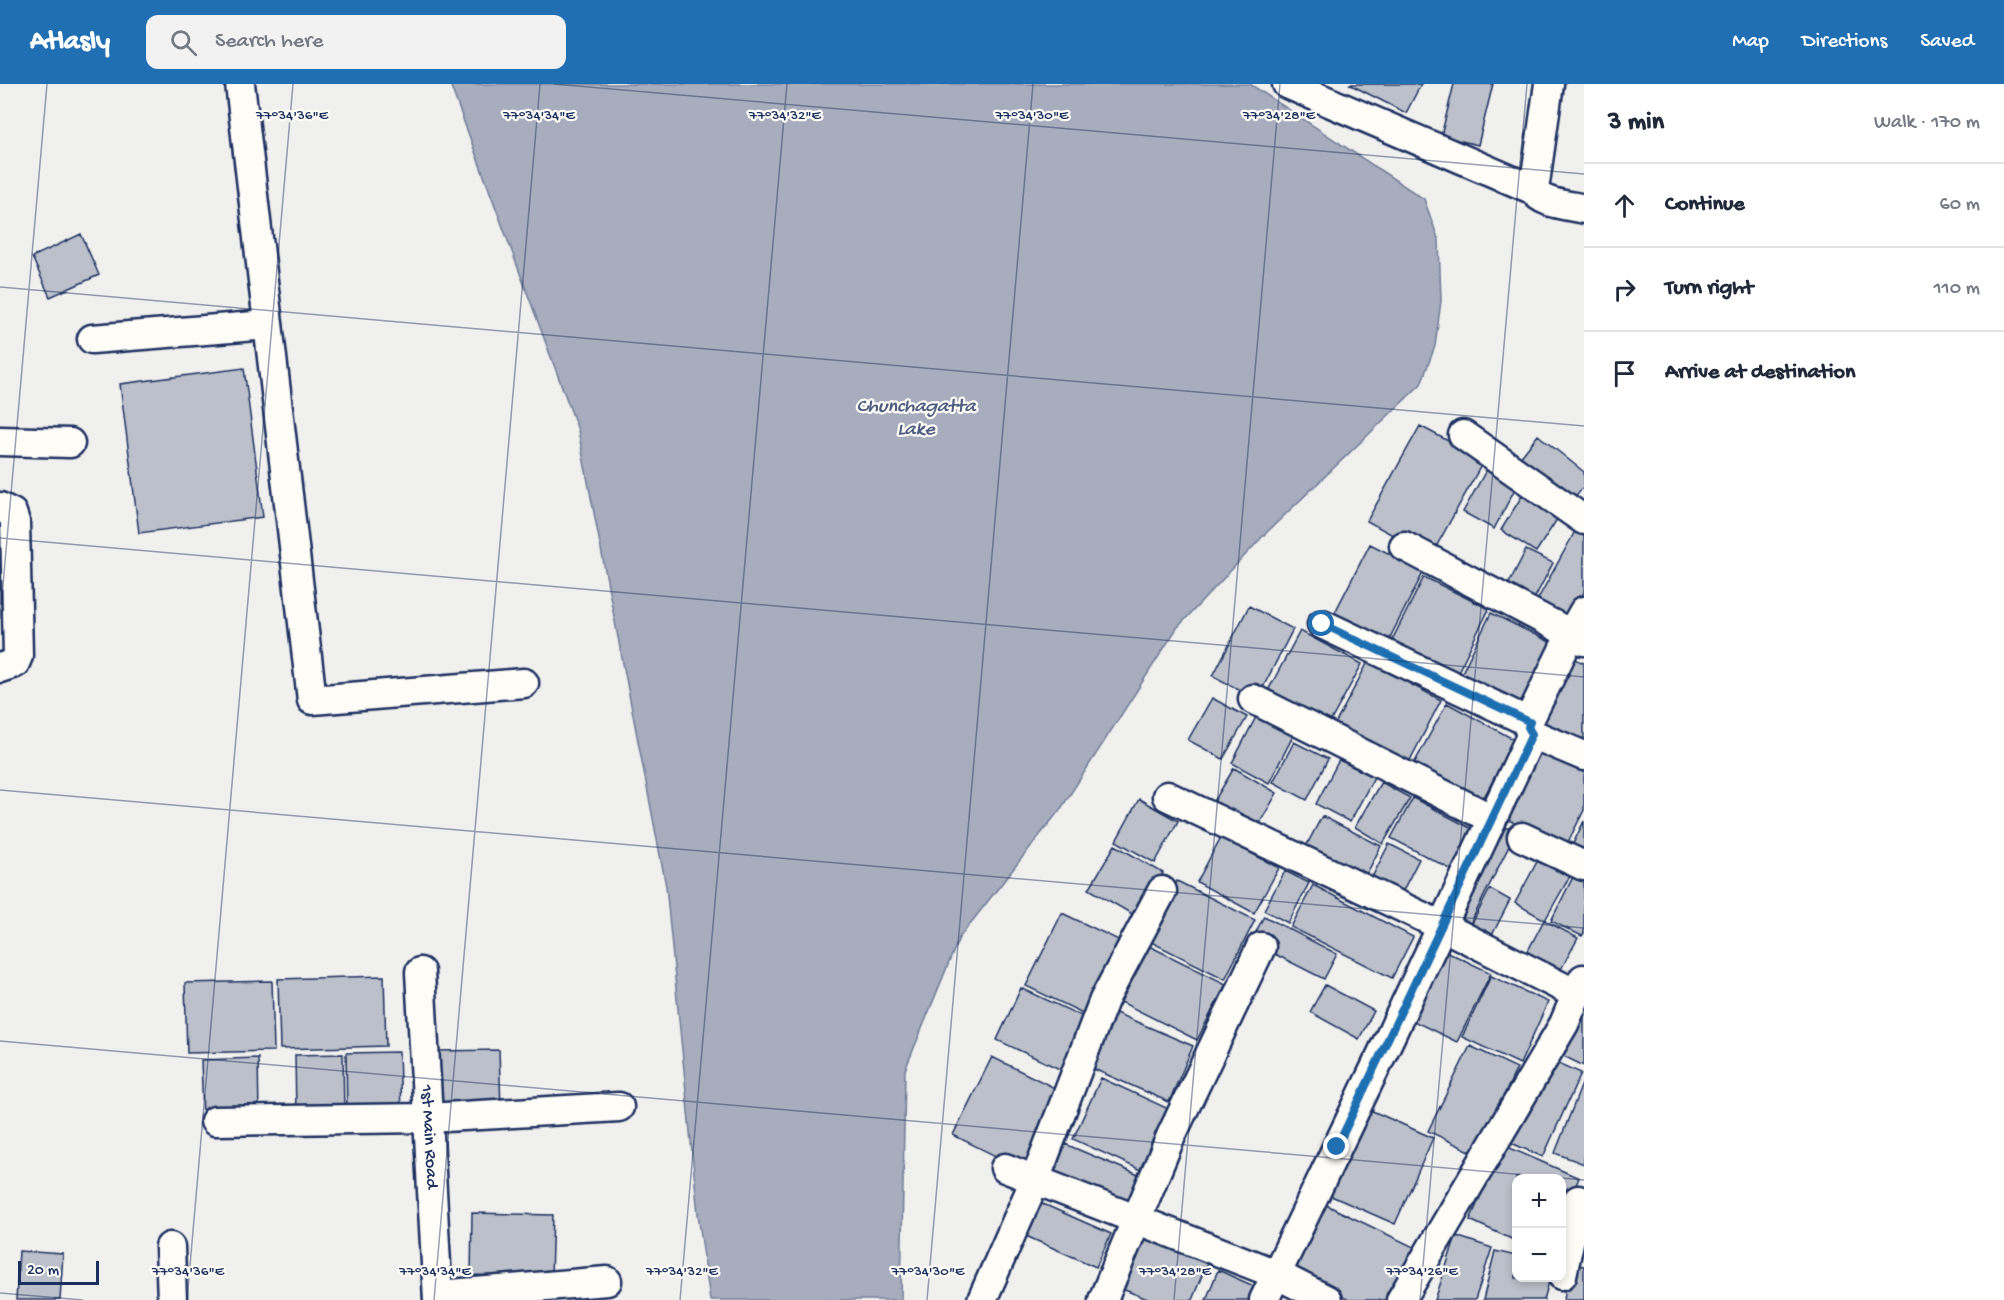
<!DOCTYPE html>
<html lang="en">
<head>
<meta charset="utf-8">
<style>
	:root { --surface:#fff; --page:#f2f2f3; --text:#1f2937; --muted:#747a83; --line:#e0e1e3; --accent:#1f6fb2 }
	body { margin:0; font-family:"Gochi Hand",sans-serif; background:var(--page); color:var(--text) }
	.controls { position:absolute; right:18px; bottom:18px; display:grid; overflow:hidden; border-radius:12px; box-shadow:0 3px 9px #0003 }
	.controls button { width:54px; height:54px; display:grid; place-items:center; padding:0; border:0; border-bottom:2px solid var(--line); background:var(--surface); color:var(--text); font:30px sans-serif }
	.scale { position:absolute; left:18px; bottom:15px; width:81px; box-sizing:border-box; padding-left:6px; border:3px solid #1b2f5e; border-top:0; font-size:16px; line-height:21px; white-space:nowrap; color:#1b2f5e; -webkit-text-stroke:4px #fdfcf7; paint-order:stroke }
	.stop { position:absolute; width:18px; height:18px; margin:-14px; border:4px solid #1f6fb2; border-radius:50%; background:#fff }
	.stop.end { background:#1f6fb2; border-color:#fff; box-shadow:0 2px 6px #0008 }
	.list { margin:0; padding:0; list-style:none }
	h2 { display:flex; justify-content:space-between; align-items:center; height:78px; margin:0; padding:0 24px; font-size:26px }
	h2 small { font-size:20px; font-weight:400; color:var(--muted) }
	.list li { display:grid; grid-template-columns:39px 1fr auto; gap:18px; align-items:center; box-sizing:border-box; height:84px; padding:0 24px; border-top:2px solid var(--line) }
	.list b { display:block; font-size:22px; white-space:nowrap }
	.list em { font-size:20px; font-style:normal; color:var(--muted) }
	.icon { flex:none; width:33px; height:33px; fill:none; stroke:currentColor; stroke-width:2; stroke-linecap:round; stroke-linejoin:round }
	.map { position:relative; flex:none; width:1584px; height:1216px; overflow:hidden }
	header { display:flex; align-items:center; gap:36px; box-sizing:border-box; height:84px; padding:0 30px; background:var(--accent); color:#fff }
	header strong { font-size:28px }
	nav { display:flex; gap:33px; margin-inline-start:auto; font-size:21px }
	.search { width:420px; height:54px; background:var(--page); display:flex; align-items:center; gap:15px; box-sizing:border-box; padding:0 21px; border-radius:12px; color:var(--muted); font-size:22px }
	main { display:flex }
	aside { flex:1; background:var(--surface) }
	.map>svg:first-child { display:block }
</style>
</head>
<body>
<header>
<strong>Atlasly</strong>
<div class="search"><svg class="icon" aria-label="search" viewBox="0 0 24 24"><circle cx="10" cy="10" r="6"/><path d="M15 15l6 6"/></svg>Search here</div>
<nav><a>Map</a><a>Directions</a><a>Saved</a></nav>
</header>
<main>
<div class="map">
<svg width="1584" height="1216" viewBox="0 0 1584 1216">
	<rect width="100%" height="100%" fill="#f0f0ee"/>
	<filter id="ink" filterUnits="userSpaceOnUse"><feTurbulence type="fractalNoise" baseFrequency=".0167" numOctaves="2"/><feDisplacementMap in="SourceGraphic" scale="12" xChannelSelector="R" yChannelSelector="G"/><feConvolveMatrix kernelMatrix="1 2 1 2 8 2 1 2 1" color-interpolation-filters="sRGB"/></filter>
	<g filter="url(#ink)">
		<path fill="#a7adbd" stroke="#6f7b97" stroke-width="1.5" d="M450,0H1250L1424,115L1439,157L1441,217L1435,262L1421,300L1265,450L1177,544L1062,723L959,854L905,986L901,1216H710L698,1130L666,802L578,346Z"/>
		<path fill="#bbc0ca" stroke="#1b2f5e" stroke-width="1.5" d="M1349,0H1421L1406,29Z
			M1454,0H1493L1478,61L1441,52Z
			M81,150L99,191L50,213L32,173Z
			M244,284L263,433L139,449L120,300Z
			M1420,342L1484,376L1431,472L1367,437Z
			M1538,351L1584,388V402L1572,416L1520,374Z
			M1488,383L1518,399L1494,445L1463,428Z
			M1525,407L1561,429L1536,468L1501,446Z
			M1578,442L1584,445V508L1565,542L1533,524Z
			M0,456H4L9,520L0,519Z
			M1370,460L1424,487L1383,567L1329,540Z
			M1526,466L1553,479L1532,519L1506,505Z
			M1424,493L1489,525L1452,600L1386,568Z
			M1249,522L1293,545L1257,615L1213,592Z
			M1491,529L1558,562L1522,634L1456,601Z
			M1300,547L1362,580L1324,649L1263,616Z
			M1564,570L1584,579V656L1582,660L1533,636Z
			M1368,578L1441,616L1406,684L1332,646Z
			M1212,614L1247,633L1223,675L1188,656Z
			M1447,619L1515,656L1478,724L1410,687Z
			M1256,633L1293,652L1269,699L1232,679Z
			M1294,658L1328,675L1307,716L1273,698Z
			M1535,661L1584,685V726L1565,764L1500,732Z
			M1339,676L1374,693L1350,738L1316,720Z
			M1234,684L1277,709L1254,749L1210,724Z
			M1381,698L1410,714L1383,760L1355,743Z
			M1413,714L1476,747L1454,787L1391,754Z
			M1139,715L1178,737L1155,779L1116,757Z
			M1322,732L1381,762L1361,801L1302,770Z
			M1584,737V770L1571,764Z
			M1495,738L1516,748L1464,852L1443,841Z
			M1221,753L1279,784L1254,829L1197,798Z
			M1389,760L1419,775L1397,818L1367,803Z
			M1115,761L1163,789L1137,833L1089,805Z
			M1539,774L1570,792L1545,836L1515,819Z
			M1285,787L1309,799L1288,839L1264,826Z
			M1576,787L1584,791V849L1582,852L1551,837Z
			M1177,797L1255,836L1225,895L1147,856Z
			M1313,801L1413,853L1392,894L1291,843Z
			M1490,805L1510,816L1486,863L1465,853Z
			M1062,829L1125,859L1089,932L1026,902Z
			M1264,832L1337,870L1324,895L1251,858Z
			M1544,836L1578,854L1554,898L1521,880Z
			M1139,857L1226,900L1197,956L1111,913Z
			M1437,863L1491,889L1457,958L1403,932Z
			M384,892L386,962L280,965L278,895Z
			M1491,892L1548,918L1520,980L1462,953Z
			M272,897L274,967L187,969L185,899Z
			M1325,901L1374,927L1359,955L1310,928Z
			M1021,904L1088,935L1064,987L997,956Z
			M1572,923L1584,929V982L1551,966Z
			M1111,927L1193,962L1169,1018L1087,982Z
			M1470,962L1517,984L1476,1070L1428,1047Z
			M499,966L501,1025L439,1027L438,967Z
			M399,968L401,1027L347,1028L346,969Z
			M343,970L344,1030L296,1031L295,971Z
			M992,973L1067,1010L1028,1088L953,1051Z
			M1546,973L1581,989L1543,1073L1507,1057Z
			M258,974L259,1032L203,1033L201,976Z
			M1101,994L1173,1027L1145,1088L1073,1055Z
			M1584,995V1080L1555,1069Z
			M1368,1025L1433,1054L1395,1140L1329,1111Z
			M1065,1060L1143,1093L1128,1128L1050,1095Z
			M1503,1061L1579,1094L1562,1133V1094H1516V1157L1470,1136Z
			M1316,1116L1420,1166L1396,1216H1349L1283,1184Z
			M1041,1119L1111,1150L1096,1183L1026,1152Z
			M472,1129L553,1131L551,1193L471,1191Z
			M1133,1149L1207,1179L1192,1216H1150L1112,1201Z
			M1456,1152L1492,1164L1475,1216H1435Z
			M19,1167L63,1170L60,1216H16Z
			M1495,1167L1516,1172V1194H1550L1544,1216H1483Z
			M1569,1180L1584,1182V1216H1564Z
			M1218,1186L1258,1204L1253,1216H1206Z"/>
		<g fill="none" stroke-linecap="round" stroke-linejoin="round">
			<defs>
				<g id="minor">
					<path d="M240,0L312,616L524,599"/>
					<path d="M1287,0L1534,106"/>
					<path d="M1549,0L1534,106C1541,120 1569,121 1584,125"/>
					<path d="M92,255L268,241"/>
					<path d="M1463,351L1584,436"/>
					<path d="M0,357L70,359"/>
					<path d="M0,423L12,429L15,438L18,572L15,579L0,584"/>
					<path d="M1404,462L1571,550L1584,527"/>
					<path d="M1322,540L1529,638"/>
					<path d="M1584,557L1571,550L1530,634L1528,643L1532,650L1584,672"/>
					<path d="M1253,615L1492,735"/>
					<path d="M1167,712L1442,842L1576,910"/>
					<path d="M1522,753L1584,782"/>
					<path id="s1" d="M420,888L438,1216"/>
					<path d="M215,1037L428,1034L619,1023"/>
					<path d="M1005,1084L1276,1190L1327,1216"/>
					<path d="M170,1163L172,1216"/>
					<path d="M1562,1191L1578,1116"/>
					<path d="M438,1211L607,1197"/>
					<path d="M982,1216L1035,1096L1104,916L1162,807"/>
					<path d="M1103,1216L1171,1052L1261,863"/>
					<path d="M1264,1216L1389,955L1532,650"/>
					<path d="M1401,1216L1564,940L1583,895"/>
				</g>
			</defs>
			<use href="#minor" stroke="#1b2f5e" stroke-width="33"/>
			<use href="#minor" stroke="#fdfcf7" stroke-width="28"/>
		</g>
	</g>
	<g fill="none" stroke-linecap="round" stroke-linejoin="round" filter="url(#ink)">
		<path stroke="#1f6fb2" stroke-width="8" d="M1322,540L1530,638L1528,643L1532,650L1337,1063"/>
	</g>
	<path fill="none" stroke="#1b2f5e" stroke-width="1.5" stroke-opacity="0.45" d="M554,0L1584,90M0,203L1584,342M0,454L1584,593M0,535L47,0M0,706L1584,844M0,957L1584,1096M0,1209L83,1216M187,1216L293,0M434,1216L540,0M680,1216L787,0M927,1216L1033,0M1174,1216L1280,0M1420,1216L1527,0"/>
	<g text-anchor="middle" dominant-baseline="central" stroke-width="4.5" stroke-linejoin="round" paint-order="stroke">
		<g font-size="18" fill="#1b2f5e" stroke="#fdfcf7">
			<text stroke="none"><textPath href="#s1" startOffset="165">1st Main Road</textPath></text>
		</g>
		<g font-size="20" font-style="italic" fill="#4c5b7f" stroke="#fdfcf7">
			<text x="916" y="323">Chunchagatta<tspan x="916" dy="23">Lake</tspan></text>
		</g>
	</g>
	<g font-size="15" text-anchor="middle" fill="#1b2f5e" stroke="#fdfcf7" stroke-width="4.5" stroke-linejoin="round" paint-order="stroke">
		<text x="292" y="35">77°34'36"E</text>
		<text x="539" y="35">77°34'34"E</text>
		<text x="785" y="35">77°34'32"E</text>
		<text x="1032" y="35">77°34'30"E</text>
		<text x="1279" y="35">77°34'28"E</text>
		<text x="188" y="1191">77°34'36"E</text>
		<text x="435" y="1191">77°34'34"E</text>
		<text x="682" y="1191">77°34'32"E</text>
		<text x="928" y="1191">77°34'30"E</text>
		<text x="1175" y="1191">77°34'28"E</text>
		<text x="1422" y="1191">77°34'26"E</text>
	</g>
</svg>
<div class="controls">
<button>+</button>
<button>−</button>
</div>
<div class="scale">20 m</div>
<div class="stop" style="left:1322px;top:540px"></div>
<div class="stop end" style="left:1337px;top:1063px"></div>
</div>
<aside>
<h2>3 min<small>Walk · 170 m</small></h2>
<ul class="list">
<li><svg class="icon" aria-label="ahead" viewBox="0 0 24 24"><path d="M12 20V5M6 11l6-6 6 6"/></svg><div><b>Continue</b></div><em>60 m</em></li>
<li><svg class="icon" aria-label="right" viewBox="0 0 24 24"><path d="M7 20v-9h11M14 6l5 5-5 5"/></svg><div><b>Turn right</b></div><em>110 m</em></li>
<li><svg class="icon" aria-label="arrive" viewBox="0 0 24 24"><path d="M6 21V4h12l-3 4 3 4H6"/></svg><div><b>Arrive at destination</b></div></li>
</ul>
</aside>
</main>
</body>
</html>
